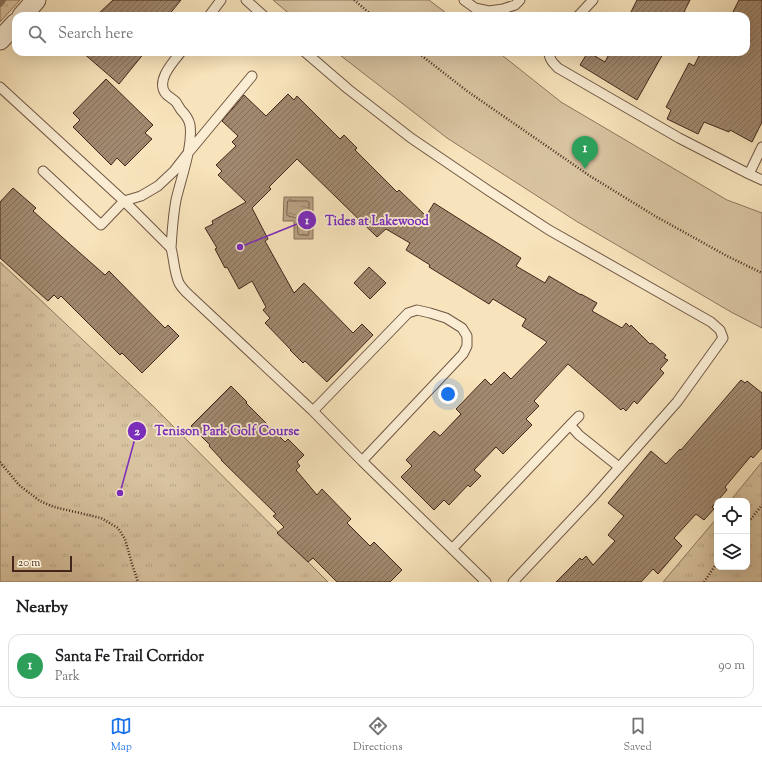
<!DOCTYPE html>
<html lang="en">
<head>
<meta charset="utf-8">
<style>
	:root { --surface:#fff; --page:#f2f2f2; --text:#202124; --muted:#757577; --line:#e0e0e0; --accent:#1a73e8 }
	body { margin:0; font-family:"Sorts Mill Goudy",serif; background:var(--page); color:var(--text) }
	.controls { position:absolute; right:12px; bottom:12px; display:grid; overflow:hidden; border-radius:8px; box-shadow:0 4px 16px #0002 }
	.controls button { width:36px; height:36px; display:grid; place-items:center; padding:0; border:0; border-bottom:1px solid var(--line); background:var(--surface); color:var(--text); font:20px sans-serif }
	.scale { position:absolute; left:12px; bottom:10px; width:60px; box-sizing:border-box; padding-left:4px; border:2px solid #42261b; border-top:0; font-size:11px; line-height:14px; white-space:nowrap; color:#42261b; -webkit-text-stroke:3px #faedd3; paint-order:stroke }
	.you { position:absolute; left:448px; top:394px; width:14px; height:14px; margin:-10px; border:3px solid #fff; border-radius:50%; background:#1a73e8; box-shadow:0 0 0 6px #1a73e833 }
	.badge { display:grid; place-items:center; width:26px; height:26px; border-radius:50%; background:var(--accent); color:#fff; font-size:13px; font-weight:700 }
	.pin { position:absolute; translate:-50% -33px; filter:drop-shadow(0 1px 2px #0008) }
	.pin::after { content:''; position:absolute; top:21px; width:14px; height:12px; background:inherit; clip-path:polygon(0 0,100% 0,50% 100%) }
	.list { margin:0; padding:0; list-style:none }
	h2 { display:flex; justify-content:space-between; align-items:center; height:52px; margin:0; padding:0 16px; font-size:17px }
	h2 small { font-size:13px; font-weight:400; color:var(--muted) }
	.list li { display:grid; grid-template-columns:26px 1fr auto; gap:12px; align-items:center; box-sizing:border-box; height:64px; margin:0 8px 8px; padding:0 8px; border:1px solid var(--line); border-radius:12px }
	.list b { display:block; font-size:15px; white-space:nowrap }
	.list p { margin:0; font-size:13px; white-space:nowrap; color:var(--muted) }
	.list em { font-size:13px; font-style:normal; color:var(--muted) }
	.icon { flex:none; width:22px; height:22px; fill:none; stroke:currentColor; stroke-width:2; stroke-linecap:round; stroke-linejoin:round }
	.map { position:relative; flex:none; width:762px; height:582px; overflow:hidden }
	.search { position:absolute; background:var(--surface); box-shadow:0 4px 16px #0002; left:12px; right:12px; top:12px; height:44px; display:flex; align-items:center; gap:10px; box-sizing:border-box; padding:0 14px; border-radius:12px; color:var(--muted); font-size:15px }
	.sheet { height:124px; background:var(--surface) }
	nav { display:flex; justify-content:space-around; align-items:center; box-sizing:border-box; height:56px; border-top:1px solid var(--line); background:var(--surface); font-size:11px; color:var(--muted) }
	nav a { display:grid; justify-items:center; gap:2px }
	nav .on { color:var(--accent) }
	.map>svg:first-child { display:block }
</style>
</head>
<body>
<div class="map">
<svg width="762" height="582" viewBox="0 0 762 582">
	<defs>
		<pattern id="grass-tufts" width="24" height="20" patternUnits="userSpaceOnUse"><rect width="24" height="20" fill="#d9c4a1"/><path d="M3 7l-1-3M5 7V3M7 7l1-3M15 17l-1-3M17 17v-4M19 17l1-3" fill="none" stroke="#bba88a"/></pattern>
		<pattern id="water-ripples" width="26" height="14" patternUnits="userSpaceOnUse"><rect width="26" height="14" fill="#baa385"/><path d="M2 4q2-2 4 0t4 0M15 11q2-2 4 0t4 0" fill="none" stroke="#99856c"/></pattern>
		<pattern id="building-hatch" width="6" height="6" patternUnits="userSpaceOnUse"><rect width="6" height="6" fill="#a1896f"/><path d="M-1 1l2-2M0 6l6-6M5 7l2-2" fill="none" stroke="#85705a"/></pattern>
	</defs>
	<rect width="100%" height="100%" fill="#f8e4bc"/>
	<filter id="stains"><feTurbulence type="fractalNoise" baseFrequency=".005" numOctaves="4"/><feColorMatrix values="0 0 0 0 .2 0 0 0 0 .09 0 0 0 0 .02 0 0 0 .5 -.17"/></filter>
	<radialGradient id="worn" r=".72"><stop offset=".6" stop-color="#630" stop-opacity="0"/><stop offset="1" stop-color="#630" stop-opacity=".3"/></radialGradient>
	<path fill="url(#grass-tufts)" stroke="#8e755e" d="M0,0H20L0,22Z
		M0,262L152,405L328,582H0Z
		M762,462V582H663L717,518V567H747V501H730Z"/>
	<path fill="#d9c4a1" stroke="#8e755e" d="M273,0H429L450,16H292Z
		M336,52H498L561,102L727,200L762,213V328L731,312L576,221L447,138Z"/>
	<path fill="url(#water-ripples)" stroke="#8a715b" d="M284,197H313V239H294V221H283Z"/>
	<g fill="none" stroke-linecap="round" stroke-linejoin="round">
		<path stroke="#7e6450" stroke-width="1" d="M288,201H307L309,202V233L308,235H300L298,234L297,219C294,216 290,218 287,215Z"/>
		<path stroke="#8a715b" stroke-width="6" d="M0,4L3,0"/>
	</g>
	<path fill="url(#building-hatch)" stroke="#42261b" d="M113,0H181L168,16H96Z
		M637,0H690L682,16H629Z
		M739,0H762V122L752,142L730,130L729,132L704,122L698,134L667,119L671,110L666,107L689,63L694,66L701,52H746V16H731Z
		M82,52H145L119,84Z
		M588,52L605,62L610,52H664L637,100L580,65Z
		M106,79L153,125L145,133L152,139L125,166L117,158L111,165L73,127L80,120L73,113Z
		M288,94L294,100L297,96L340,139L344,135L357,148L355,150L397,192L399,190L426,216L434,203L521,258L516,266L545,283L549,276L581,295V294L597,303L592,311L622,328L626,323L630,327L631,325L650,344L652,343L666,355L664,358L668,360L660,369L664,373L637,404L634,401L626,411L623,408L621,410L568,364L534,401L539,406L526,419L532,425L503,454L496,447L474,470L481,476L470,487L468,485L449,505L444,500L434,510L401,477L412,466L406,460L434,431L440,436L461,414L456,409L485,379L491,385L504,372L511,379L547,342L522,326L526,319L493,299L489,304L429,267L430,265L406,250L410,243L386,229L377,237L297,159L269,187L271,189L252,208L268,239L265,241L294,293L304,283L353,333L362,324L373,335L327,382L305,361L303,363L290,350H291L265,323L270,318L263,310L266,307L252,281L239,289L227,267L225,268L215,249L217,248L205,228L213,224L212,221L246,202L218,175L222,171L216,165L236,146L232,142L238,136L222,121L244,95L266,116Z
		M13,188L36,208L33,211L71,245L105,275L109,271L165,328L168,325L179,336L142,373L122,353L120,355L61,296L58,299L54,295L48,301L0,258V202Z
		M369,267L386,283L370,299L354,283Z
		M741,380L745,383L747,381L762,393V448L753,458L751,456L725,487L727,490L712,507L714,509L704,520L696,514L674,538L682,546L658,574L653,569L641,582H556L580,558L582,560L586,556L593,565L615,541L608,535L624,516L608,503L651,451L666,464L680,449L681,450Z
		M231,386L247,402L246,403L285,442L288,439L304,455L297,462L300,466L296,470L317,495L322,489L351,519L347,523L370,546L374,542L402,570L390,582H337L313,558L308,562L277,533L284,527L273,516L276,514L221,460H222L209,446L210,445L191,426Z"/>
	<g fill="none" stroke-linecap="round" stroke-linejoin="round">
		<defs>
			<path id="service" d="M246,0L264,16
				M464,0L475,8L489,11L503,9L515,5L520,0
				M209,16L221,0
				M578,16L593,0
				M181,52C173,62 155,81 166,94C169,97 173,99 176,102C178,105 179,107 181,110C185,114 189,120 190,125C193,147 181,178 176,200C173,216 172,232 171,248L124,201L141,196L158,186L174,171L188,153L252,76
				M305,52L348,89L411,138L489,191L549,230L711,322L720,330L723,338L677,402L592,498L513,582
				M549,52C549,59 553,63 558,68L679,138L749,174
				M0,87L124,201L101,225L43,171
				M762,147L749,174L762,180
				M171,248C174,259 174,272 179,283C181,287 184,290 187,293L313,411L408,313L417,310L430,313L446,318L462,328L467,336V346L463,354L362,461L486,582
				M313,411L362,461
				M570,425L579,416
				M452,549L570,425L579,435L619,467"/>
			<path id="minor" d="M22,16L36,0
				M0,40L16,23"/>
		</defs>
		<use href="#service" stroke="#705643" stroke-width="11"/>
		<use href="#minor" stroke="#705643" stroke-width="21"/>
		<path stroke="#42261b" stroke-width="2.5" stroke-dasharray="1 2" stroke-linecap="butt" d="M354,0L373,16
			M417,52L467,91L590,176L655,216L727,256L762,273
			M0,462L19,485L40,501L54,507L101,518L118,528L125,539L132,564L138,582
			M747,524L762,505
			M704,582L717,563"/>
		<use href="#service" stroke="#faedd3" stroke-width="9"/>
		<use href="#minor" stroke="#faedd3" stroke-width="19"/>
	</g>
	<path fill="none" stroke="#7b2cbf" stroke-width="1.5" d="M240 247L307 220M120 493L137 431"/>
	<g fill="#7b2cbf" stroke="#faedd3" stroke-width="1.5">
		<circle cx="240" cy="247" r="4"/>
		<circle cx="120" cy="493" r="4"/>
		<circle cx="307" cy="220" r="10"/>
		<circle cx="137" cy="431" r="10"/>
	</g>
	<g font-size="12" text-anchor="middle" font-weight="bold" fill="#fff">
		<text x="307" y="224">1</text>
		<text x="137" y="435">2</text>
	</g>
	<g font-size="13" text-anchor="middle" font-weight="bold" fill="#7b2cbf" stroke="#faedd3" stroke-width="3.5" stroke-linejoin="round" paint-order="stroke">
		<text x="377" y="225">Tides at Lakewood</text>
		<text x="227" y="435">Tenison Park Golf Course</text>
	</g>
	<rect width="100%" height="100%" filter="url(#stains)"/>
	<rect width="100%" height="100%" fill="url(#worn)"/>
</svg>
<div class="controls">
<button><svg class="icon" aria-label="locate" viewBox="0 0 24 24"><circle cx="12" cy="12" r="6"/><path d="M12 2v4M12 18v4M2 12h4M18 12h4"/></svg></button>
<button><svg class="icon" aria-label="layers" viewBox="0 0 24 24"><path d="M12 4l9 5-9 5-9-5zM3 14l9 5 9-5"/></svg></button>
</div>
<div class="scale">20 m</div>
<div class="you"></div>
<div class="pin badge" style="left:585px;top:169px;background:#2e9e5b">1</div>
<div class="search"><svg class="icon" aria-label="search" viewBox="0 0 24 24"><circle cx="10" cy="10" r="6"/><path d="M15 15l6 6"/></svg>Search here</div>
</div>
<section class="sheet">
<h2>Nearby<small></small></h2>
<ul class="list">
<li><span class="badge" style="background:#2e9e5b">1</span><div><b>Santa Fe Trail Corridor</b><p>Park</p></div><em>90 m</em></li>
</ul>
</section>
<nav>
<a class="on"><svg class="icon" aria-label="map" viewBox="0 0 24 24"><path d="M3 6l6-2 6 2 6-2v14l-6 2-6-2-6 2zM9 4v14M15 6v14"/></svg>Map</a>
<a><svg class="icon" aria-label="directions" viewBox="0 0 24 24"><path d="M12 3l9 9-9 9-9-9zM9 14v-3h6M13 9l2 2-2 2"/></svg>Directions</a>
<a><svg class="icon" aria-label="saved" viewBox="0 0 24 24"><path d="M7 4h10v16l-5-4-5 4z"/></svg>Saved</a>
</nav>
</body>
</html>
